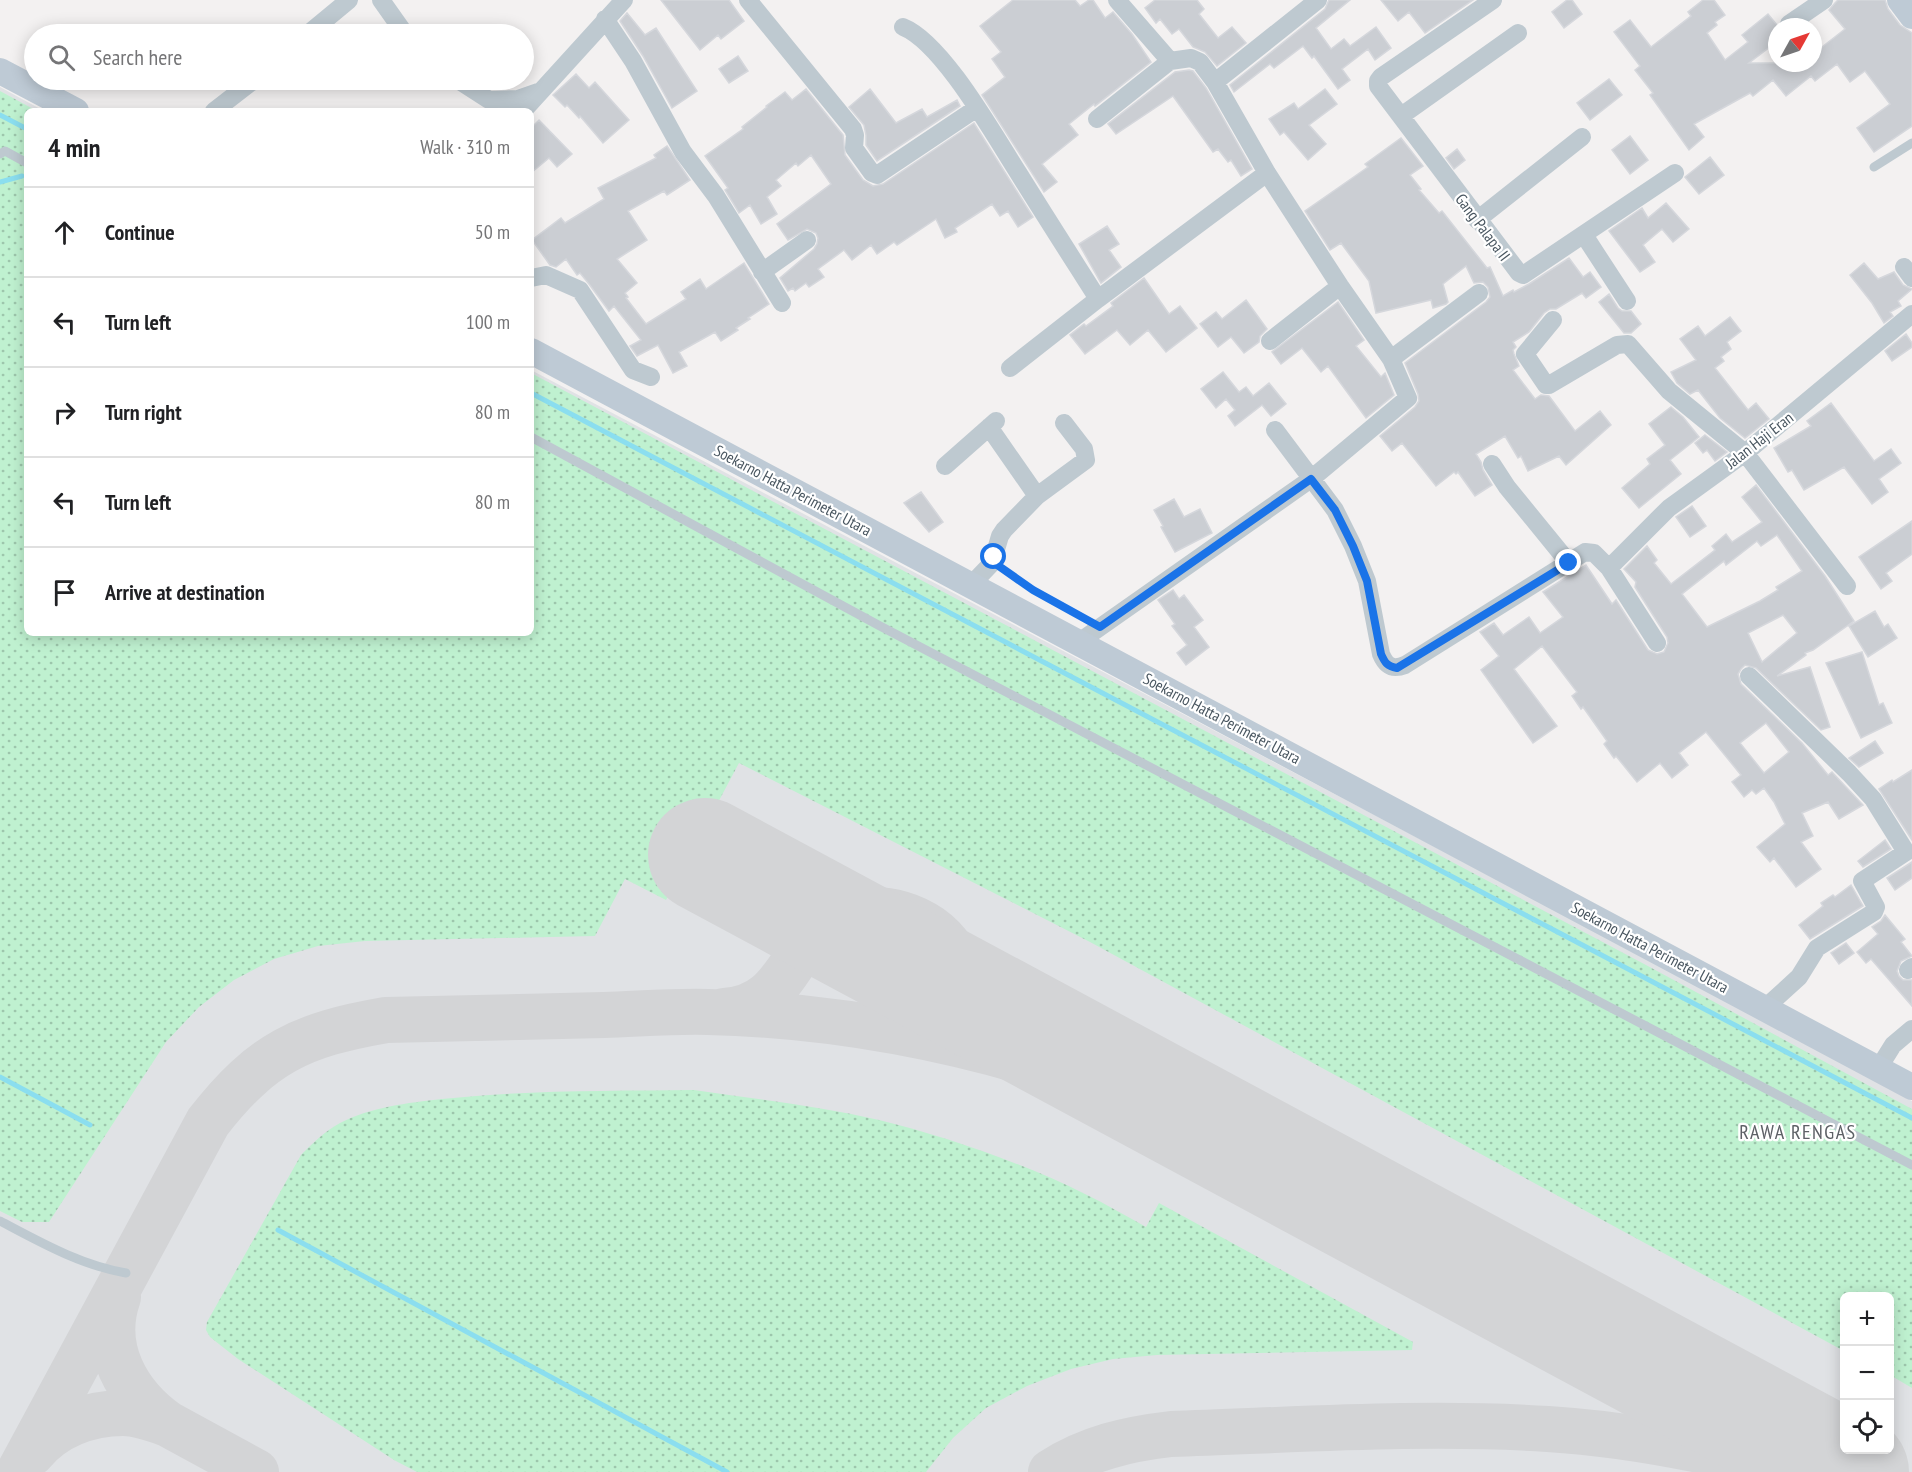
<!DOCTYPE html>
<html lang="en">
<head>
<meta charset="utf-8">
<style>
	:root { --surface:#fff; --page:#f2f2f2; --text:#202124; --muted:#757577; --line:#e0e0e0 }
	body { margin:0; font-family:"PT Sans Narrow",sans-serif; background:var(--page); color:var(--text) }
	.controls { position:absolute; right:18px; bottom:18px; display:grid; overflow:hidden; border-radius:9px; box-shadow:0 3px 15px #0003 }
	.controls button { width:54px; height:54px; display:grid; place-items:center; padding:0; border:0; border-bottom:2px solid var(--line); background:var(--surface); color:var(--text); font:30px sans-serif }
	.compass { position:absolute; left:1768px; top:18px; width:54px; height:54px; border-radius:50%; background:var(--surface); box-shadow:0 3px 15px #0003; rotate:50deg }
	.stop { position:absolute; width:18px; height:18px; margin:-14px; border:4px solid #1a73e8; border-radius:50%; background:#fff }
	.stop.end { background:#1a73e8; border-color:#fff; box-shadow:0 2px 6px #0008 }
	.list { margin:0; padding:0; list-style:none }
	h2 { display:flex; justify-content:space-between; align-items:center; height:78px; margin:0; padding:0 24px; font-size:26px }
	h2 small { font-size:20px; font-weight:400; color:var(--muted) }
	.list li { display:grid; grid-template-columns:39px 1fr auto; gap:18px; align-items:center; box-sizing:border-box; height:90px; padding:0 24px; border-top:2px solid var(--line) }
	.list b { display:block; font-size:22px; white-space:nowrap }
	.list em { font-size:20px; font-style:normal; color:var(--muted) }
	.icon { flex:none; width:33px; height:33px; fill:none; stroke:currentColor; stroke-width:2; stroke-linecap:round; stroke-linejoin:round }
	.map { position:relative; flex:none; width:1912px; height:1472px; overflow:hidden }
	.search { position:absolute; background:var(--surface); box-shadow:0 3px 15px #0003; left:24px; top:24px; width:510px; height:66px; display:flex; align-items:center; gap:15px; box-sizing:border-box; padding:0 21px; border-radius:33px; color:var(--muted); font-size:22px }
	.panel { position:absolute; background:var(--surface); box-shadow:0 3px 15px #0003; left:24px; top:108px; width:510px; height:528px; border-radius:9px }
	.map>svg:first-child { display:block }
</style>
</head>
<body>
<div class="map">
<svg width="1912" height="1472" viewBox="0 0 1912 1472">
	<defs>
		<pattern id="grass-dots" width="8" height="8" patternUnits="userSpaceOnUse" patternTransform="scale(1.5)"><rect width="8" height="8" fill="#bff1d0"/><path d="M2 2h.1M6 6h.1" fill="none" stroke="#9dc6ac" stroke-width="1.8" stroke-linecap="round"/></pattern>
	</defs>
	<rect width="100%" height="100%" fill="#f3f1f1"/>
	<path fill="#e0e2e5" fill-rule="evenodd" d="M0,87L44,111H27V633H531V370L1651,961L1912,1101V1472H0ZM1844,1296H1890V1450H1844Z"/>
	<path fill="url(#grass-dots)" d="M0,91L37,111H27V633H531V373L1646,965L1912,1109V1388L1890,1375V1296H1844V1351L1090,942L739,763L666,900L625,879L595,936L365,941L318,946L274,959L234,980L199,1007L166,1042L49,1222H22L0,1211Z
		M694,1090C756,1099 818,1106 879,1120C945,1136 1025,1164 1085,1194C1106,1204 1126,1216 1146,1227L1159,1203L1413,1342L1412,1350L1157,1355L1113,1359L1071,1369L1027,1386L986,1408L953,1438L926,1472H417L394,1460L238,1359L210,1337L206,1330L207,1322L301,1155C313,1143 325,1131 340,1123C371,1107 407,1103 442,1099C525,1090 610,1091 694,1090Z"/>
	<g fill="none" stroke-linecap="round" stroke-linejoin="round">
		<path stroke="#8bdeef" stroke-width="5" d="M0,115L27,129
			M0,182L22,176
			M531,393L1912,1118
			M0,1077L90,1125
			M278,1230L727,1472"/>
		<path stroke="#d3d4d6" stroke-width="46" d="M724,1011C791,1007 788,941 839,917C878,900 929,915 952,950C962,966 967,983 981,997C1003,1017 1047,1037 1075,1052
			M168,1424L256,1472
			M32,1453C54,1426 89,1413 123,1413C138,1413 154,1419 168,1424C127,1395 100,1348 118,1297
			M19,1472L208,1122C262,1053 300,1035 386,1020C458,1019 531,1017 604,1015C638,1014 673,1011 708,1012C836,1015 965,1040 1086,1081C1141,1099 1193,1123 1246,1146
			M1051,1472C1088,1448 1128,1439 1171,1434C1296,1430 1423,1421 1548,1429C1631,1434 1713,1451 1794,1472"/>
		<path stroke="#d3d4d6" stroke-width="114" d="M705,855L1852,1472"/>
	</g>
	<path fill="#cbced3" stroke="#d5d7dc" stroke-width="1.5" fill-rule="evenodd" d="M661,0H729L744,21L721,39L718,35L700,50Z
		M1013,0H1075L1080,6L1089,0H1093L1105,18L1113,12L1132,34L1151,62L1095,106L1094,104L1069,124L1078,135L1042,164L1057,182L1044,192L982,95L1005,77L992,59L1001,52L980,26Z
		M1155,0H1197L1204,9L1199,14L1218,38L1232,27L1246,43L1217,66L1205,52L1193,47L1179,29L1172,34L1160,19L1156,23L1145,8Z
		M1329,0H1350L1316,28L1331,49L1344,39L1350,46L1376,27L1391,48L1375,60L1368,49L1342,69L1350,80L1338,89L1314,56L1312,58L1303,46L1274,68L1270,64L1234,92L1230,85L1325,9Z
		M1381,0H1473L1425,33L1409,12L1398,21Z
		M1567,0H1572L1582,14L1564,28L1552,12Z
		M1703,0H1714L1725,15L1715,22L1717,25L1707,33L1725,60L1748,42L1742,35L1768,14L1777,25V36L1769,43L1771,46L1749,63H1813V54L1845,29L1829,10L1835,3L1838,0H1885L1888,9L1900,25L1912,33V126L1874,152L1857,128L1890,104L1865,71L1850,82L1837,64L1815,81L1811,76L1786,96L1773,80L1753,96L1750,93L1694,124L1704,137L1689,150L1650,95L1653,93L1635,70L1640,66L1614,32L1630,20L1651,47L1691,16L1688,12Z
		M627,13L645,35L656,28L697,91L672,108L643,56L620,21Z
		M738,56L748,71L729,83L719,69Z
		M1189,70L1193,71L1206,88L1252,169L1241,176L1231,160L1228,162L1218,149L1213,152L1173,96L1116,134L1108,124L1175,72Z
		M576,74L589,88L595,82L629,120L603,143L580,116L579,118L567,105L565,107L553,95Z
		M1609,79L1622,95L1590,120L1577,103Z
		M806,89L843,135L845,155L863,180L873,186L883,184L974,123L1033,217L1018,227L1008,211L1000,216L992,204L955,228L957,232L945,238L936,219L897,245L894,242L877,254L871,245L852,260L844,250L818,269L824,277L809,287L806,283L795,291L793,288L788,291L780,278L814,249L817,244L818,238L816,233L807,229L788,240L777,224L831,184L811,155L798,166L796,163L776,180L781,186L767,197L777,214L761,224L750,205L739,213L725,190L728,188L705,156L743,129L742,127L767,107L766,106L785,92L792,100Z
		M870,89L896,123L922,109L927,117L957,100L960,106L877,161L866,145V135L864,125L849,107Z
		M1325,89L1337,104L1309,125L1326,144L1308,160L1284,132L1280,135L1269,119L1294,103L1298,109Z
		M539,120L572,154L557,167L549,158L531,173V128Z
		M1630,136L1648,160L1630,174L1612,150Z
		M1401,138L1423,166L1410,175L1421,189L1419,190L1439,213L1442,211L1487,268L1490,267L1503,296L1513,290L1514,292L1529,284L1569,258L1583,277L1590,272L1601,287L1586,298L1582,293L1556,309H1550L1544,313L1529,332L1513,342L1516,347L1513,350L1514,354L1519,366L1513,370L1535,399L1541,395L1549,396L1575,431L1600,411L1611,425L1566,465L1559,456L1528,471L1521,456L1518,458L1505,436L1476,454L1481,462L1483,470L1492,485L1475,496L1458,472L1456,474L1454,472L1436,486L1402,443L1392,451L1380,436L1415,407L1419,401L1418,394L1405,363L1486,302L1490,297L1488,287L1483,282L1474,283L1466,266L1443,284L1448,302L1446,304L1433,308L1431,300L1376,313L1369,281L1341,243L1330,250L1305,211L1368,167L1365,164Z
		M667,146L690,180L667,195L664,191L628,211L647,240L617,259L637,283L625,293L628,297L626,298L646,324L686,299L681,292L700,279L706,289L744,263L769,304L748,318L750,319L736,328L738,330L721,341L715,332L679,352L687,366L673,373L658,345L637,356L630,346L641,340L614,306L609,311L589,284L580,273L577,275L566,259L556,267L550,265L532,240L561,218L565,223L604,199L598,188L656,158L654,155Z
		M1457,149L1465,160L1454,169L1446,158Z
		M1710,157L1724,175L1699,194L1685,177Z
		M1666,203L1689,229L1673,242L1662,229L1643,245L1655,262L1640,272L1609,231L1642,208L1648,218Z
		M1107,226L1119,244L1109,250L1121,267L1101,283L1079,244Z
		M1864,263L1878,279L1894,272L1903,285L1912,289L1898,301L1901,306L1890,312L1893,316L1884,323L1872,303L1850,275Z
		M1144,278L1169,314L1180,306L1197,328L1166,352L1148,330L1130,345L1117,330L1085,354L1070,335L1084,324L1086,326L1113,306L1111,303Z
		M1609,294L1618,308L1622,311H1631L1641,324L1631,333H1624L1599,302Z
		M1246,300L1267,329L1260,336L1259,342L1244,353L1231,337L1218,347L1200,324L1216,312L1222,319Z
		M1338,302L1364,340L1356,346L1381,377L1385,373L1394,395L1366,418L1328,366L1321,372L1302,348L1281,364L1272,352Z
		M1730,317L1741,331L1727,342L1731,349L1721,357L1724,361L1715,368L1748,410L1756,403L1769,419L1745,438L1720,418L1698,390L1690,394L1677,383L1671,372L1696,360L1680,339L1698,326L1705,336Z
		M1906,334L1912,343V347L1892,361L1885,351Z
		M1223,372L1239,392L1246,387L1253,396L1269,383L1286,404L1271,416L1262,405L1235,426L1228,416L1235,410L1226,399L1216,408L1201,389Z
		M1831,403L1874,461L1891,449L1901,463L1879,479L1888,492L1872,504L1844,467L1804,490L1792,470L1788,472L1774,448L1811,426L1807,421Z
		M1671,407L1683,417L1699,437L1670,460L1681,474L1639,508L1622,488L1650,464L1647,459L1665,445L1649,424Z
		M1705,435L1727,452L1715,461L1707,450L1703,453L1695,443Z
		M1756,485L1825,576L1854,621L1813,650L1805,653L1806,655L1777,676L1810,667L1830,727L1821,730L1756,668L1745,665L1741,669L1738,674L1741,684L1802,743L1828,775L1832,772L1863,805L1839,819L1828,802L1802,813L1813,836L1801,842L1821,869L1796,887L1774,858L1770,862L1757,847L1785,824L1774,802L1764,788L1756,794L1752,790L1744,797L1732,782L1741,775L1706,732L1679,753L1688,765L1672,778L1660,763L1637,782L1616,756L1614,758L1604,744L1607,741L1583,707L1581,709L1572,696L1577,692L1542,646L1514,669L1557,726L1533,743L1481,670L1499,656L1480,632L1494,623L1503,635L1529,617L1540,633L1563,617L1543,592L1586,565L1612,604L1616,600L1648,650L1657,654L1664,652L1668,643L1667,637L1635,587L1636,582L1624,569L1647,546L1657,560L1654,563L1671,584L1715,550L1712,546L1726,534L1732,542L1762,522L1742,497ZM1777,535L1802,571L1776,587L1778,590L1760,601L1707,627L1682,594L1724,561L1726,565L1757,541L1761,546ZM1783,615L1797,633L1762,662L1748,633ZM1766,723L1789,752L1764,773L1740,743Z
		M921,492L943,522L929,532L904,503Z
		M1174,499L1184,517L1200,509L1212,533L1175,552L1161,527L1163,526L1154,510Z
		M1692,506L1706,526L1690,537L1676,517Z
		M1912,521V554L1886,573L1892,581L1881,589L1859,557Z
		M1173,590L1179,599L1184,595L1203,620L1194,627L1209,647L1186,665L1177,653L1187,645L1172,626L1175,624L1158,600Z
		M1875,611L1884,627L1888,624L1897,638L1868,657L1849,626Z
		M1862,652L1879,705L1883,703L1892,723L1861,738L1826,663Z
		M1875,741L1883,753L1859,767L1849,758Z
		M1912,770V840L1879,789L1892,780L1893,782Z
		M1885,840L1891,849L1863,867L1858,861Z
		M1912,862V878L1895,890L1887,878Z
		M1851,885L1863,906L1810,939L1799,925L1823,906L1821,903L1833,895L1835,897Z
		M1885,915L1905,939L1901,942L1912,956L1901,961L1897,971L1899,976L1903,980H1912V1006L1871,959L1866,963L1857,952L1878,934L1872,927L1881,921Z
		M1846,943L1854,953L1839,964L1831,953Z"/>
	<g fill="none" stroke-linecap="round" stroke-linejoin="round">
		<path stroke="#76d0a0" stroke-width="3" stroke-dasharray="4.5 3" stroke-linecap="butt" d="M1006,572L1033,590L1083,617"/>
		<path stroke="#bec9d0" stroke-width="9" d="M0,154L5,151L27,163
			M1874,167L1912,143
			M531,437L880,626L1912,1165
			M0,1221C40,1242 80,1265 126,1273"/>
		<path stroke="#bec9d0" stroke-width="18" d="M381,0L405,34
			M748,0L853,129L855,135L854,148L872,173L877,175L977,108
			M1493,0L1381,77L1378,81V86L1519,273L1523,275L1675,173
			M605,19L633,61L683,152L716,196L782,303
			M1789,24L1824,0
			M903,27C943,43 995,137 1019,174C1045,216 1072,258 1098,299
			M308,34L349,0
			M458,80L489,100L518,99L538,92
			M1215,82L1318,0
			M214,111L254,80
			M523,111L624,0
			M1401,116L1518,33
			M1097,119L1170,61
			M1477,220L1582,137
			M1584,235L1627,301
			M1904,267L1912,278
			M762,272L807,240
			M531,278L546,275L580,290L633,370L651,377
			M1553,320L1525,354L1546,385H1549L1617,345L1628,344L1669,391L1745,453L1847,586
			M1270,341L1340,286
			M1391,359L1479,293
			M1010,368L1098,299L1267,173
			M989,427L1037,496
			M1275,430L1335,510L1353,546L1367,581L1381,654C1386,666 1392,670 1405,665L1585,552L1594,553L1609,568L1657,643
			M1492,464L1507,487L1569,563
			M945,466L996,421
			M1609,568L1669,508L1745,453L1912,314
			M971,585L992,563L1000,536L1004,530L1037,496L1086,460L1084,449L1064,423
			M1079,642L1311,479L1408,398L1391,359L1340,286L1267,173L1215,82L1200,62L1191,58L1170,61L1117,0
			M1749,676L1849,773L1873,799L1906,852L1862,881L1876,907L1874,912L1817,948L1799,977L1765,1008
			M1908,970L1912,967
			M1878,1069L1893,1045L1912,1029"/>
		<path stroke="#becad5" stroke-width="26" d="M1900,0L1912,16
			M0,71L76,111
			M531,351L1912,1087"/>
	</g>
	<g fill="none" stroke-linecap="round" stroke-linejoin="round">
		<path stroke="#1a73e8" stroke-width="8" d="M994,557L993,562L1033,590L1100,627L1311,479L1335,510L1353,546L1367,581L1381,654C1385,663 1387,666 1397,668L1569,563"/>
	</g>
	<g text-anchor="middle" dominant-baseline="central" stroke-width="4.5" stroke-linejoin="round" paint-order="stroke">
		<g font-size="16" fill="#48555f" stroke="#fff">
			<text transform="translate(1483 227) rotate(53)">Gang Palapa II</text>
			<text transform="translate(1759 440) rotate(-38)">Jalan Haji Eran</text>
			<text transform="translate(793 490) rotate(28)">Soekarno Hatta Perimeter Utara</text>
			<text transform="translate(1222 718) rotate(28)">Soekarno Hatta Perimeter Utara</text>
			<text transform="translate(1650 947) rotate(28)">Soekarno Hatta Perimeter Utara</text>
		</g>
		<g font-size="20" letter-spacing="1.5" fill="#5d6166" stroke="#fff">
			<text x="1798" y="1132">RAWA RENGAS</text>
		</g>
	</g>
</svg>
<div class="controls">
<button>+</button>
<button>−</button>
<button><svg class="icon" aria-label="locate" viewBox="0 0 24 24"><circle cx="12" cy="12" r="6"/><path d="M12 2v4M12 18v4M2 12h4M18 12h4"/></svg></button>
</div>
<svg class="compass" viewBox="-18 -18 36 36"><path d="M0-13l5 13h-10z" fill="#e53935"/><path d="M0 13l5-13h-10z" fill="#757577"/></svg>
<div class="stop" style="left:994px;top:557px"></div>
<div class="stop end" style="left:1569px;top:563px"></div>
<div class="search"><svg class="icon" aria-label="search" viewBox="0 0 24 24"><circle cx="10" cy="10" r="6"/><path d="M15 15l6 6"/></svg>Search here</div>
<section class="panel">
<h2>4 min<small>Walk · 310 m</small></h2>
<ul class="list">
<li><svg class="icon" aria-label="ahead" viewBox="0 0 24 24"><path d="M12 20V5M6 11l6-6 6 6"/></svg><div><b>Continue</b></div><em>50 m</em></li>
<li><svg class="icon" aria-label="left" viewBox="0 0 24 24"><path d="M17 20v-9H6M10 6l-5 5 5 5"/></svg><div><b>Turn left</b></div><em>100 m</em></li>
<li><svg class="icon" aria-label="right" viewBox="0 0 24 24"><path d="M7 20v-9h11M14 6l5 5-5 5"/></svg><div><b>Turn right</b></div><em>80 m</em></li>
<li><svg class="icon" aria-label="left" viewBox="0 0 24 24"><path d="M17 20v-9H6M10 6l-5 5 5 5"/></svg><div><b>Turn left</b></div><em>80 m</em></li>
<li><svg class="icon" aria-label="arrive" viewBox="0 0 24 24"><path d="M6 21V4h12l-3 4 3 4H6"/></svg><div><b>Arrive at destination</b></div></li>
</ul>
</section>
</div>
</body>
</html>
